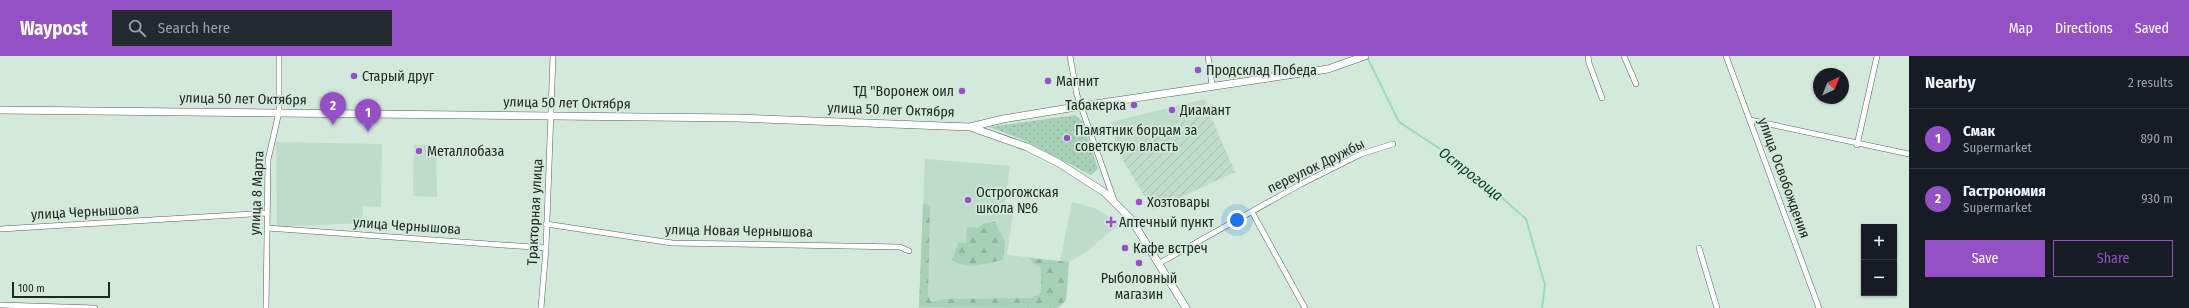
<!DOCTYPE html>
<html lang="en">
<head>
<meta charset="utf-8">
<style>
	:root { --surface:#171b24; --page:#242831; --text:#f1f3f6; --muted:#9ea1a6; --line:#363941; --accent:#9451c6 }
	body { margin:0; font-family:"Fira Sans Condensed",sans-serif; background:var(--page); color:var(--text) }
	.controls { position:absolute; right:12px; bottom:12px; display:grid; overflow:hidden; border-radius:0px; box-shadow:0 1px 3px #0004 }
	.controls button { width:36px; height:36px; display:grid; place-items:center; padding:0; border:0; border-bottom:1px solid var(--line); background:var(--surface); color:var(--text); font:20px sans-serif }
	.compass { position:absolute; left:1813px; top:12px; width:36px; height:36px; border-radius:50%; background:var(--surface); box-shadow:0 1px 3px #0004; rotate:43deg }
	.scale { position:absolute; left:12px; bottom:10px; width:98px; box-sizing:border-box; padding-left:4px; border:2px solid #202823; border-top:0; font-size:11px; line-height:14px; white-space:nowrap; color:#202823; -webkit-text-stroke:3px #d3e9db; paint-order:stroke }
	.you { position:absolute; left:1237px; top:164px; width:14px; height:14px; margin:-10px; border:3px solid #fff; border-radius:50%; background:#1a73e8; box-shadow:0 0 0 6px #1a73e833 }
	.badge { display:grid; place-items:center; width:26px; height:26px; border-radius:50%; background:var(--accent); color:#fff; font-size:13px; font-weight:700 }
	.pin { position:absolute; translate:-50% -33px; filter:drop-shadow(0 1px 2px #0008) }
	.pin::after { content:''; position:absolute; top:21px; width:14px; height:12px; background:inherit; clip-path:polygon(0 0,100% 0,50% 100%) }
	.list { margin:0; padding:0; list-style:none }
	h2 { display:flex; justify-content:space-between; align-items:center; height:52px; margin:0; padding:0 16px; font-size:17px }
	h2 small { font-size:13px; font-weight:400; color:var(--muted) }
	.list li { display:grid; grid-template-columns:26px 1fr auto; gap:12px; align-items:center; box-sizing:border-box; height:60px; padding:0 16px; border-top:1px solid var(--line) }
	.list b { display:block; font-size:15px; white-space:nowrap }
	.list p { margin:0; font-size:13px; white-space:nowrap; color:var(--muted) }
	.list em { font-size:13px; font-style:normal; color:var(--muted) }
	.actions { display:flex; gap:8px; padding:12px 16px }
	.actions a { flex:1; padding:9px 0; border:1px solid var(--accent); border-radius:0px; text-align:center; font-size:14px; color:var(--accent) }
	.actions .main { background:var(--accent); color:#fff }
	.icon { flex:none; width:22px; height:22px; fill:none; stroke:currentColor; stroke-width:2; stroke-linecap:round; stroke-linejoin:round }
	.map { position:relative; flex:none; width:1909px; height:252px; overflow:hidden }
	header { display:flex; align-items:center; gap:24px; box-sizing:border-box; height:56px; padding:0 20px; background:var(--accent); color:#fff }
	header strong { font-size:19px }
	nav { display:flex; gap:22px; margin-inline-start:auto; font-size:14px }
	.search { width:280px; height:36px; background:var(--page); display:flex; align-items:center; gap:10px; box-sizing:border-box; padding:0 14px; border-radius:0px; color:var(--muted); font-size:15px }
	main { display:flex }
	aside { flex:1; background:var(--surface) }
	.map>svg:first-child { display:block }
</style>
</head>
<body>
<header>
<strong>Waypost</strong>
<div class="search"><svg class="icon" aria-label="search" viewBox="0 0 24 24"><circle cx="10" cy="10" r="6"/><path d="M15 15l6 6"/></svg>Search here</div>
<nav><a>Map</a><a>Directions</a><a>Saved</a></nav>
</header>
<main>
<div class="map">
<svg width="1909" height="252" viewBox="0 0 1909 252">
	<defs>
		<pattern id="industrial-furrows" width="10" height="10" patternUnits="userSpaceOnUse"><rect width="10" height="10" fill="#bfdbc9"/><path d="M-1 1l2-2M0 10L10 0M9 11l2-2" fill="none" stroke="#a4bcac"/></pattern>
		<pattern id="grass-dots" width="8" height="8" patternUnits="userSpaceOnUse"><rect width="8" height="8" fill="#a7d0b7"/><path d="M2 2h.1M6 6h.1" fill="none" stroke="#8fb39d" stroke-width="1.8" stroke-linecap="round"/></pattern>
		<pattern id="forest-firs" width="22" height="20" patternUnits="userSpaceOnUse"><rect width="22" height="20" fill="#a7d0b7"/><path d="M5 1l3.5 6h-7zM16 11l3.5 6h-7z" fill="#8fb39d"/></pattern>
	</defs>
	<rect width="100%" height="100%" fill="#d3e9db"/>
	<path fill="#bfdbc9" d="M1205,43L1208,54L1118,96L1111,66Z
		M276,86L382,88L381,151L363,150L362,167L277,171Z
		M414,89H436L437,141L413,140Z
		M925,103L1010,110L1005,147L1014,150L1007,199L1060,205L1072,146L1094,152L1112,162L1117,170L1085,197L1069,206L1066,244L1058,252H919Z"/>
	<path fill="url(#industrial-furrows)" d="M1208,54L1235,116L1153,154L1118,96Z"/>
	<path fill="url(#grass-dots)" d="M1075,59L1082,65L1098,113L1091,119L1019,82L989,71Z"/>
	<path fill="url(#forest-firs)" d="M925,147L930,150L928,240L931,246L946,243L1032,242L1041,236V212L1034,208L1029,202L1069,206L1066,244L1058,252L919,251L923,149Z
		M995,166L1005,186L1003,204C986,207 967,215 952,204L958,187H966L967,171L978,172L984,167Z"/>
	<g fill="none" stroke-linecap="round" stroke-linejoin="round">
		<path stroke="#98ddb5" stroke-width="2" d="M1367,1L1399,66L1466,110L1526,163L1545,229L1542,252"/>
		<defs>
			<path id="street" d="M1070,0L1077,39L1114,144
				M1208,0L1212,29
				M1588,0L1589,7L1602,42
				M1624,0L1636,28
				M1726,0L1819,252
				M1750,64L1909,98
				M1857,89L1877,0
				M1252,156L1305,252
				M546,168L672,187L900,191L909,195
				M267,172L546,192
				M0,173L267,157
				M1699,192L1717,252
				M1158,208L1301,128L1361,98L1393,88
				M0,249L95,252
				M266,252L268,104L279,56V0
				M541,252L546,192L553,0"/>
			<path id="secondary" d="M0,54L738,62L970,71L1027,91L1057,106L1104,136L1131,163L1186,252
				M970,71L1003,63L1082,50L1328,13L1365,0"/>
		</defs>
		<use href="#street" stroke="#516458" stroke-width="6"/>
		<use href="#secondary" stroke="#516458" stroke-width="8"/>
		<use href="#street" stroke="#fff" stroke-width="5"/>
		<use href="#secondary" stroke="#fff" stroke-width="7"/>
	</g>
	<g fill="#9451c6" stroke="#d3e9db" stroke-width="1.5">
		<circle cx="1198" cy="14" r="4"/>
		<circle cx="354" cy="20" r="4"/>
		<circle cx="1048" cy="25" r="4"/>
		<circle cx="962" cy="35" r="4"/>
		<circle cx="1134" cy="49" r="4"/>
		<circle cx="1172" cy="54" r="4"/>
		<circle cx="1067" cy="82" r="4"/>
		<circle cx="419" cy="95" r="4"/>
		<circle cx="968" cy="144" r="4"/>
		<circle cx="1139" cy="146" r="4"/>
		<path d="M1109 160h4v4h4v4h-4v4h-4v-4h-4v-4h4z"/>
		<circle cx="1125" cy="192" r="4"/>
		<circle cx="1139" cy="207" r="4"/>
	</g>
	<g text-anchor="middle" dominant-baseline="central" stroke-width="3.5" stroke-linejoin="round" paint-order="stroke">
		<g font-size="14" fill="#202823" stroke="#d3e9db" text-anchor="start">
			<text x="1206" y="14">Продсклад Победа</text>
			<text x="362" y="20">Старый друг</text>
			<text x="1056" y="25">Магнит</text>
			<text x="954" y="35" text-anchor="end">ТД "Воронеж оил</text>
			<text x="1126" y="49" text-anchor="end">Табакерка</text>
			<text x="1180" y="54">Диамант</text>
			<text x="1075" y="74">Памятник борцам за<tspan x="1075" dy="16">советскую власть</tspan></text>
			<text x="427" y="95">Металлобаза</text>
			<text x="976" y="136">Острогожская<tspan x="976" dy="16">школа №6</tspan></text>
			<text x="1147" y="146">Хозтовары</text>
			<text x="1119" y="166">Аптечный пункт</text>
			<text x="1133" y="192">Кафе встреч</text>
			<text x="1139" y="222" text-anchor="middle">Рыболовный<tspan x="1139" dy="16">магазин</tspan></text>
		</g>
		<g font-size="14" fill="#202823" stroke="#d3e9db">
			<text transform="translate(243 43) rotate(1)">улица 50 лет Октября</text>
			<text transform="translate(567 47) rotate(1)">улица 50 лет Октября</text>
			<text transform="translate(891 54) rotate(2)">улица 50 лет Октября</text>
			<text transform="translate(1316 110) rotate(-26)">переулок Дружбы</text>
			<text transform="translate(1784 122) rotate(70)">улица Освобождения</text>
			<text transform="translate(257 137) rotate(-87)">улица 8 Марта</text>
			<text transform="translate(85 156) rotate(-3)">улица Чернышова</text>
			<text transform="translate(535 156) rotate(-87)">Тракторная улица</text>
			<text transform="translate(407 170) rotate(4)">улица Чернышова</text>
			<text transform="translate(739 175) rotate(1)">улица Новая Чернышова</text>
		</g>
		<g font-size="15" font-style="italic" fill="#084127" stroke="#d3e9db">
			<text transform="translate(1471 118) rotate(38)">Острогоща</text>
		</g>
	</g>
</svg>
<div class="controls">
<button>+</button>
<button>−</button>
</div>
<svg class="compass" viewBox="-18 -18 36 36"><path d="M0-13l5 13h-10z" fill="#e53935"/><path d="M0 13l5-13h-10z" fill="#9ea1a6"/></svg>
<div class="scale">100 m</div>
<div class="you"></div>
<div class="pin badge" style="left:368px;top:76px">1</div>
<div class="pin badge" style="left:333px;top:69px">2</div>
</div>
<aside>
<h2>Nearby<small>2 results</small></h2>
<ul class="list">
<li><span class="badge">1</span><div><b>Смак</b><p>Supermarket</p></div><em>890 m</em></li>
<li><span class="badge">2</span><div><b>Гастрономия</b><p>Supermarket</p></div><em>930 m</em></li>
</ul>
<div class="actions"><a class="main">Save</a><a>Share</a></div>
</aside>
</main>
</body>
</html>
